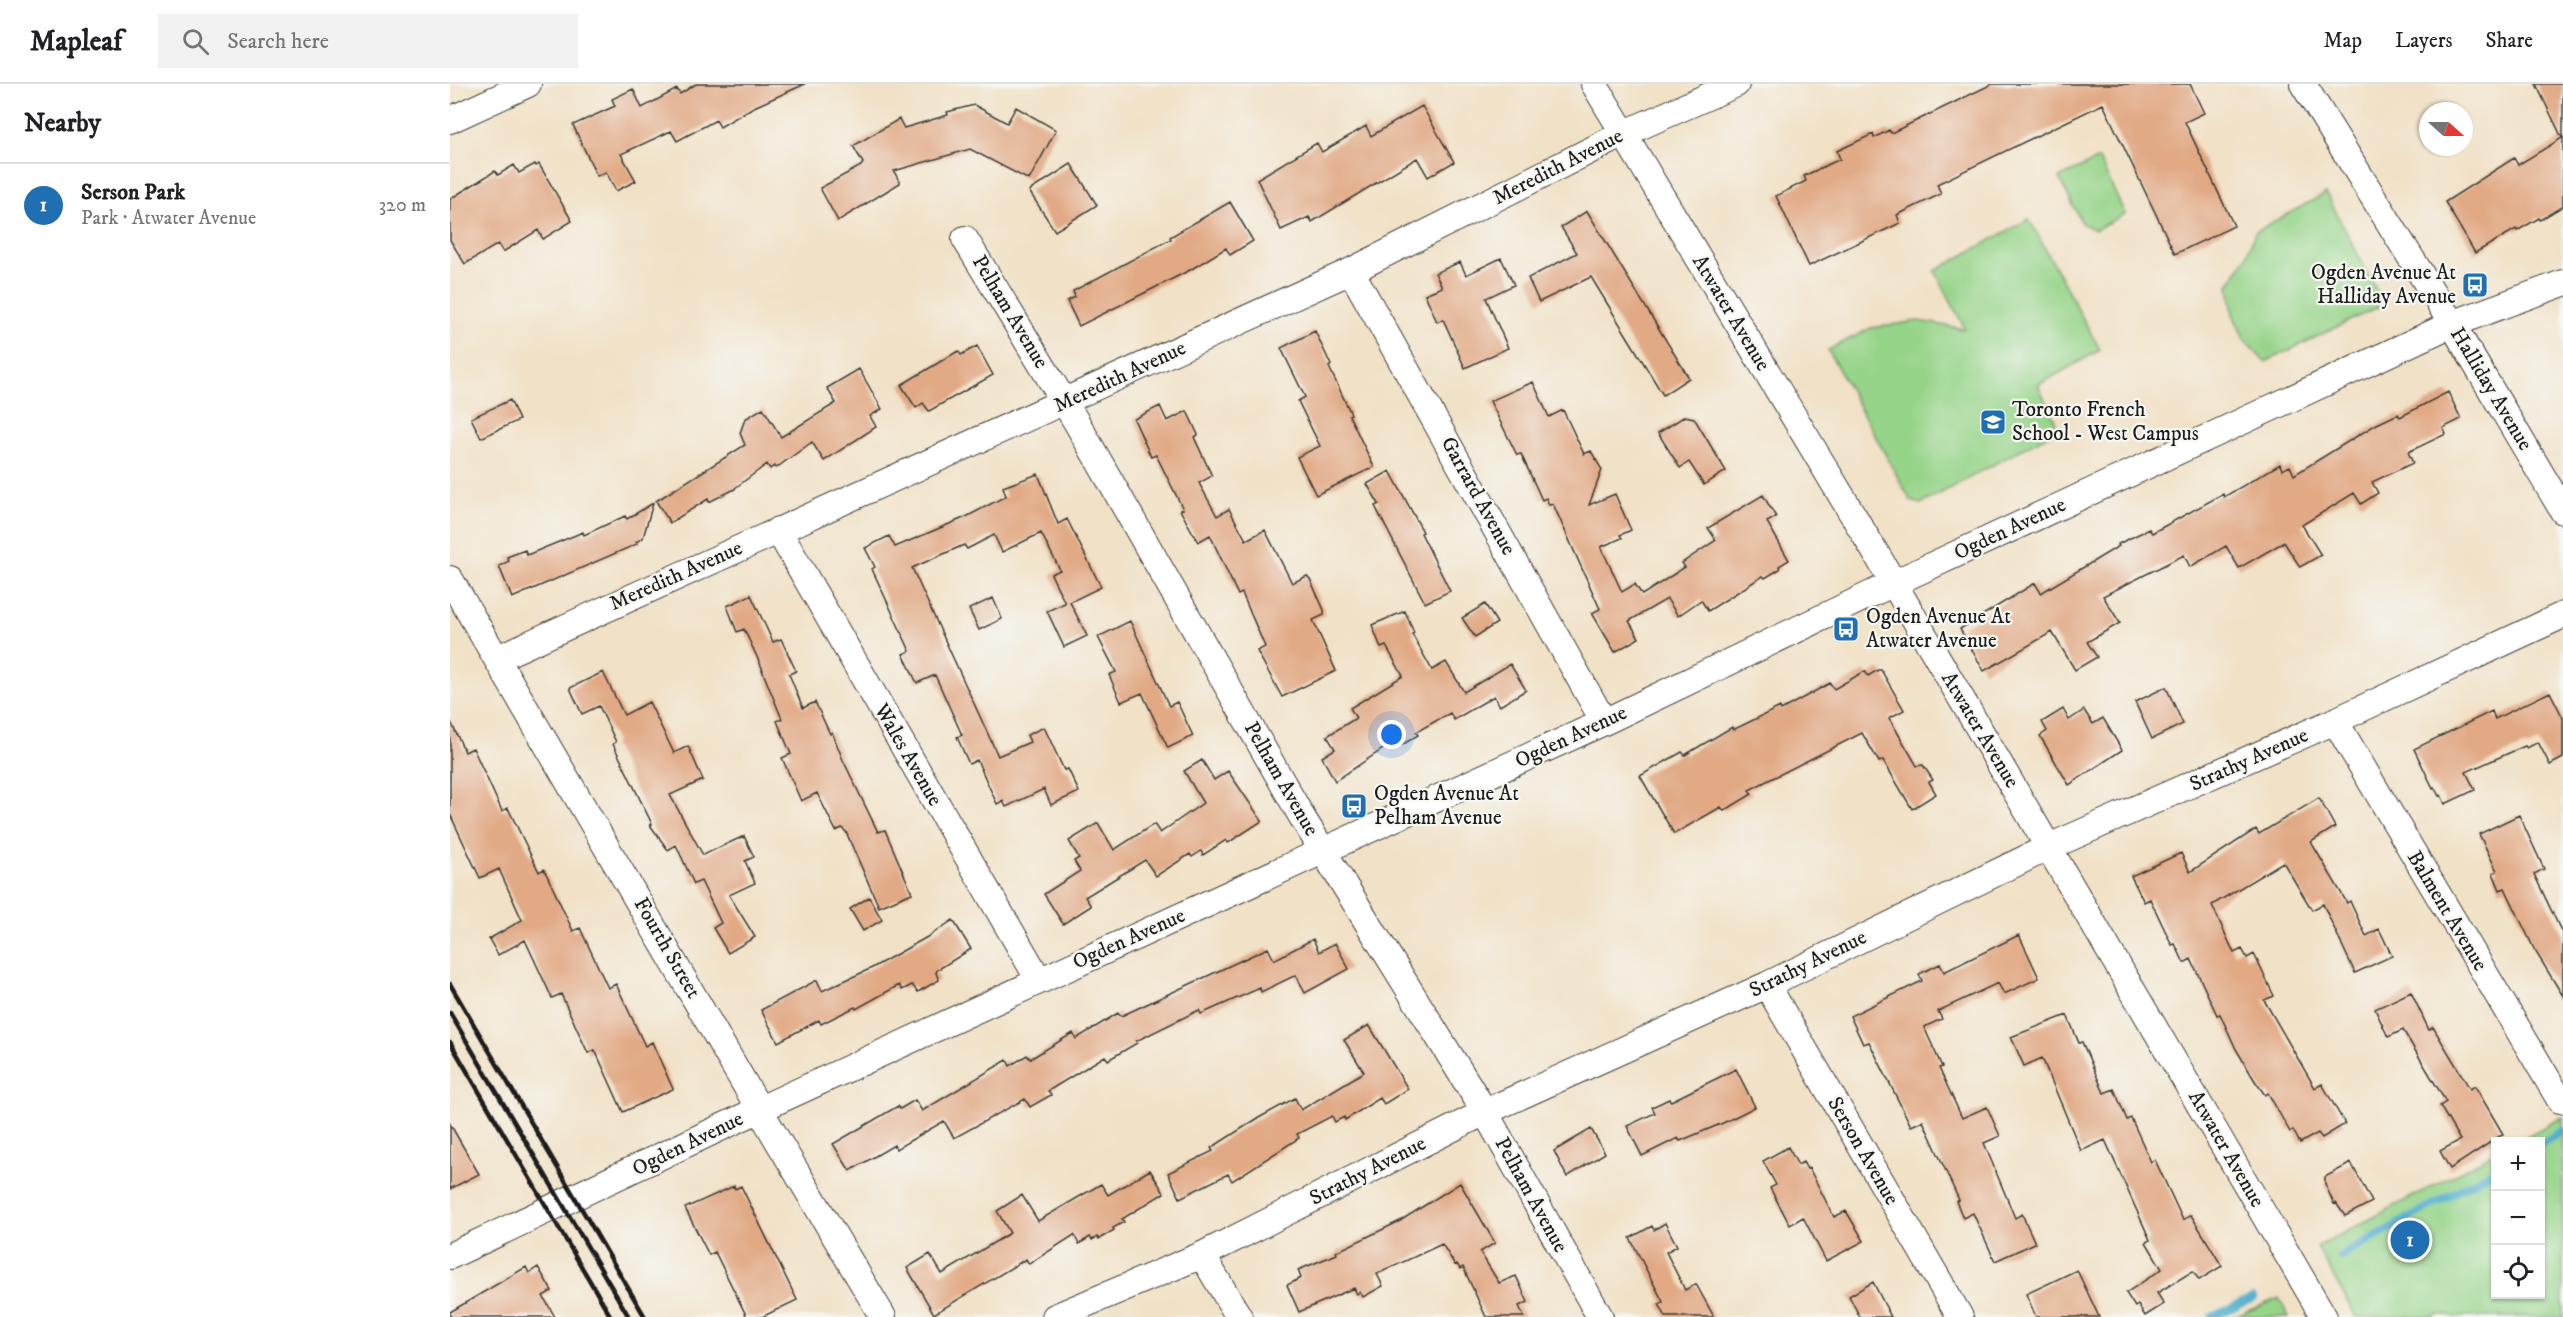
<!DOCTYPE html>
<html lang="en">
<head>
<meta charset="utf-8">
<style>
	:root { --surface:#fff; --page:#f2f2f2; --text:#202124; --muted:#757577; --line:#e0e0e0; --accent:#1f6fb2 }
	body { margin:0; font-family:"IM FELL DW Pica",serif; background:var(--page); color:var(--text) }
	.controls { position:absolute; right:18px; bottom:18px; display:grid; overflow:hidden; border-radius:0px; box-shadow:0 2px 4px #0004 }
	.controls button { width:54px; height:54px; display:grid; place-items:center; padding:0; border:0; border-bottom:2px solid var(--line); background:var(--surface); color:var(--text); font:30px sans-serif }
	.compass { position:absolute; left:1969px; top:18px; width:54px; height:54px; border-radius:50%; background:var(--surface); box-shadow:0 2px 4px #0004; rotate:111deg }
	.you { position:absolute; left:942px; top:651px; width:21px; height:21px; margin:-15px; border:4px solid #fff; border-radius:50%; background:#1a73e8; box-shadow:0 0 0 9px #1a73e833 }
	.badge { display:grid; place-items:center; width:39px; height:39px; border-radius:50%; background:var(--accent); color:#fff; font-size:20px; font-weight:700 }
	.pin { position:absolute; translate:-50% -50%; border:3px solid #fff; box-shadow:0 2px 6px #0006 }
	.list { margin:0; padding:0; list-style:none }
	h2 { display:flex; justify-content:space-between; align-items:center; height:78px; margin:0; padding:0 24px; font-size:26px }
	h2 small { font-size:20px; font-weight:400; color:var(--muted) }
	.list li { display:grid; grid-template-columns:39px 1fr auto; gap:18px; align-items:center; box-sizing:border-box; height:84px; padding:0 24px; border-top:2px solid var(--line) }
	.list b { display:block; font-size:22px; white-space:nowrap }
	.list p { margin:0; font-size:20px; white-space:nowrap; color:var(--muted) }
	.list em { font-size:20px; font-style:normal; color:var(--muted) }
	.icon { flex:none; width:33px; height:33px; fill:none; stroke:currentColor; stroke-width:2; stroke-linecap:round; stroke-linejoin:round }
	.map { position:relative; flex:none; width:2113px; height:1233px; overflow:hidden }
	header { display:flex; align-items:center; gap:36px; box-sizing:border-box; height:84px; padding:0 30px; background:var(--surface); border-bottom:2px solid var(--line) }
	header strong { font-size:28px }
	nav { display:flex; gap:33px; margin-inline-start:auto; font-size:21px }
	.search { width:420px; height:54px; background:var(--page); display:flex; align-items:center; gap:15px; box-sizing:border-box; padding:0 21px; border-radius:0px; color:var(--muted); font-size:22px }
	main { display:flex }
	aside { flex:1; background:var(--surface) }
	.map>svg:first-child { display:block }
</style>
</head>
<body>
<header>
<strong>Mapleaf</strong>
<div class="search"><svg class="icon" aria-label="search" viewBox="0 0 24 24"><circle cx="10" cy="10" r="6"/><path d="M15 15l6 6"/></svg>Search here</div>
<nav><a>Map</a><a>Layers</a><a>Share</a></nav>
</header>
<main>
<aside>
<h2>Nearby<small></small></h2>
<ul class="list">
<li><span class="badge">1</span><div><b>Serson Park</b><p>Park · Atwater Avenue</p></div><em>320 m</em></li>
</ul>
</aside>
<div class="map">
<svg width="2113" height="1233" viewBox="0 0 2113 1233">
	<rect width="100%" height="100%" fill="#f6f6f2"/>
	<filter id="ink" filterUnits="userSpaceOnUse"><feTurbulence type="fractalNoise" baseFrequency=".0167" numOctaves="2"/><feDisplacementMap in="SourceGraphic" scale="12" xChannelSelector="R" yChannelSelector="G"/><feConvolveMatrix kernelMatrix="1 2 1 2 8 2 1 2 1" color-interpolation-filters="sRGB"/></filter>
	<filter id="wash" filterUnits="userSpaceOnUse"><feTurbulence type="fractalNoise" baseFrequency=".008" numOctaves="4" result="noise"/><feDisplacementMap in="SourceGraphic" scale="24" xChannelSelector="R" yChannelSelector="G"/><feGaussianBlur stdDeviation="1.35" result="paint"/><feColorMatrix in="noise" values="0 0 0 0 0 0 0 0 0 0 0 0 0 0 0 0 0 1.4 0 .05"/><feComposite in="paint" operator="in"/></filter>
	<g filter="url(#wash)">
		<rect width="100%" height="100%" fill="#f1e1c6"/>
		<path fill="#96d489" stroke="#597852" stroke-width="1.5" d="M1649,75L1675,130L1645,146L1632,139L1609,94Z
			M1876,109L1931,215L1928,223L1815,278L1795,257L1783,230L1779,201L1796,173L1805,148Z
			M1579,135L1650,266L1588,301L1609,345L1471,420L1461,417L1378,266L1421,244L1468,237L1515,245L1485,187Z
			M2113,1033V1233H2002L1989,1230L1982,1233H1906L1867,1163L2045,1069L2046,1210H2090V1058L2067,1057Z
			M1829,1214L1839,1233H1784Z"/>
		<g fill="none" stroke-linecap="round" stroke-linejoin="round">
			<path stroke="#4daccc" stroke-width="8" d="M2090,1060L2113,1047
				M1891,1172L2046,1085
				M1762,1233L1803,1214"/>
		</g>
		<g id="blocks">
			<path fill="#e1a984" d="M246,0H355L302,24L270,43L266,36L227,57L221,47L171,70L186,97L166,107L156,88L147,92L123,41L165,22L162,15L183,5L192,24L227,5L230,10Z
				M1542,0H1740L1754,29L1735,38L1784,142L1725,170L1653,20L1487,100L1491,110L1447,131L1450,139L1359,182L1326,112L1356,97L1354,92L1390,75L1387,67L1423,50L1424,54L1439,46L1441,49Z
				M2086,0H2113V122L2090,136L2089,134L2067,147L2066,145L2025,169L1995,118L2064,74L2068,81L2112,54Z
				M524,21L557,39L566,23L606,46L579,96L520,65L444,87L450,99L388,137L370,104L411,82L413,79L403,62L449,35L454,44L498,31L497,28Z
				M972,22L1004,78L978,93L967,74L862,138L859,133L831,146L807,95L867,59L872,68L916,42L921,52Z
				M85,80L86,82L89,80L122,137L93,155L88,146L53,168L48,160L15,180L0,156V115L45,87L48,91L64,81L69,89Z
				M621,80L647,121L605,147L579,107Z
				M780,118L803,157L780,171L776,164L740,186L629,242L617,217L625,213L623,207L721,155L720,153Z
				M1137,127L1239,294L1213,311L1141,193L1089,218L1078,194L1127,169L1111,143Z
				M1051,174L1064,201L1036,214L1058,264L1015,284L993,235L987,238L975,210L992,203L985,189L1010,178L1016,191Z
				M865,247L881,281L879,283L901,330L899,331L924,383L866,411L847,373L870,362L848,317L855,313L831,264Z
				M527,262L543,291L479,327L473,319L466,324L451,301L508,267L511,271Z
				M409,285L432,325L420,332L426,343L374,377L362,358L326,384L324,382L320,385L317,380L285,404V405L259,418L258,415L220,439L206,417L295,361L290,349L295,335L313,324L331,353L386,319L377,304Z
				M1083,298L1099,333L1113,326L1134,370L1141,367L1152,386L1139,421L1165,410L1181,446L1170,451L1172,454L1151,463L1172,508L1185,500L1192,511L1235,483L1232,479L1266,456L1258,444L1313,411L1326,433L1317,438L1339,476L1329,482L1330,485L1315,494L1313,492L1258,527L1251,516L1228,532L1217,515L1179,537L1189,554L1165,568L1142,529L1150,525L1103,420L1099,421L1096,414L1092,416L1071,370L1067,371L1040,317Z
				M1998,308L2011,335L1993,344L1996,350L1958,368L1963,379L1922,398L1928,409L1911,420L1904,409L1852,441L1871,471L1850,483L1834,458L1789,484L1776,462L1740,483L1734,471L1653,512L1670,539L1637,558L1647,573L1625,586L1602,548L1534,587L1510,545L1585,499L1591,509L1669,462L1668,460L1699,445L1702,449L1773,410L1774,413L1830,380L1832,386L1840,382L1844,391L1925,341L1948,330L1950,333Z
				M60,316L69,336L31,354L21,334Z
				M710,322L717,337L737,327L748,351L744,353L762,392L749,399L767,432L779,425L796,456L815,446L842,499L857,492L860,495L874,526V531L863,536L886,587L832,613L807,567L815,563L792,509L788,511L760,451L748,458L730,426L733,425L706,371L701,373L684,335Z
				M1235,332L1244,334L1276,387L1254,401L1239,378L1230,384L1208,349Z
				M940,387L973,448L971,449L1000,507L975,519L925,422L929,420L917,400Z
				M588,390L608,440L617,435L651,503L620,518L637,552L614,563L597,527L615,519L601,490L610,486L591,449L552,468L544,451L517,465L514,461L462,484L548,672L580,658L577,651L594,643L614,686L618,685L629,708L601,721L594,705L556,723L553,717L547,720L527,676L519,680L507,653L512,651L485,591L467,599L453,570L460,567L422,485L425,483L415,464L439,452L445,463L516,433L556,412L553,403Z
				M203,419L193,454L186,458L187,460L62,514L49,482L59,477L57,473L75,466L77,471L133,448L134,451L175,432L177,435Z
				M301,511L323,558L331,555L346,587L339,590L353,624L365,618L380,650L382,648L393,676L428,748L435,746L462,809L429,823L396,748L392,744L386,747L367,709L351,717L332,674L341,670L327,637L332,635L312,586H313L294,545L287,548L277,522Z
				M543,514L552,535L529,546L519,525Z
				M1035,520L1047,539L1025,553L1012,534Z
				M955,527L964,549L962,550L982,586L996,578L1014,608L1060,580L1076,606L1050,622L1044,612L1004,636L1000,629L966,648L968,651L952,661L948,655L885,697L872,673L885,665L877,652L906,634L900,624L953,592L936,562L931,564L922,541Z
				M680,537L719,622L727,618L743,652L718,664L692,609L671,618L659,591L666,588L648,553Z
				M1428,586H1431L1454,626L1439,634L1467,682L1473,681L1483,696L1479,698L1486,710L1462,725L1433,676L1429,678L1412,649L1299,706L1302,710L1274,727L1271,723L1224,750L1190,692L1232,668L1235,671L1282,643L1283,646L1330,623L1331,626L1380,599L1384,605L1415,587L1418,592Z
				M153,588L174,631L199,618L224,669L238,662L253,696L220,711L253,771L294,752L304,773L295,777L305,799L279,811L305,853L278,869L263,844L271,839L251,797L244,800L226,761L218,766L200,741L202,740L163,660L166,658L149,622L132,630L120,604Z
				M1716,603L1733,640L1702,655L1685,618Z
				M2100,608L2113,634V674L2100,681L2088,658L2077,664L2075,662L2016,688L2025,706L1995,720L1991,711L1989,712L1984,703L1983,704L1964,665L2042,627L2045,635Z
				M1613,625L1619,636L1634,626L1643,640L1653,634L1672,666L1619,701L1590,652L1597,647L1592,638Z
				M0,636L15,668L23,664L52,727L58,724L89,788L94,785L123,847L130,844L158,904L166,900L195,962L202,958L223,1005L173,1028L145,966L138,969L111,910L102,914L75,856L48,871L39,855L72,836L49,785L30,794L0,730Z
				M752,676L764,696L778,687L812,737L778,759L776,756L753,771L751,767L742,773L740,770L706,792L695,776L635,813L641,822L613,840L594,810L630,787L624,777L629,774L619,757L648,739L664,766L704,740L710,749L753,719L734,687Z
				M1869,714L1885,743L1861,758L1897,819L1900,817L1916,852L1929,845L1942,872L1905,889L1873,820L1862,826L1833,778L1762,821L1784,869L1792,865L1797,874L1804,870L1824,912L1814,916L1865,1004L1872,1000L1895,1040L1872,1054L1868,1049L1850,1059L1843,1046L1840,1048L1818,1009L1815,1011L1805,997L1786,965L1770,930L1767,931L1741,875L1734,879L1725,860L1722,861L1700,815L1694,818L1681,792L1731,769L1740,788L1806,745L1809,750Z
				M2069,731L2094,785L2084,790L2113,851V912L2084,865L2055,804L2050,806L2043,789L2047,787L2029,750Z
				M419,813L432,836L413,847L400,825Z
				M503,836L521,865L487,886L486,889L489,896L468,908L462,901L452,906L449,901L406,925L405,923L371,940L369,936L328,958L311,926L367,896L372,907L422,884L479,852Z
				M1569,851L1589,894L1554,910L1548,899L1488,927L1492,935L1474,943L1492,983L1489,984L1512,1034L1537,1023L1550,1052L1534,1059L1565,1134L1572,1130L1585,1159L1545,1177L1523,1129L1513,1134L1506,1117L1509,1116L1473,1037L1461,1042L1419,958L1413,960L1400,932L1472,897L1469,890L1490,880L1494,888Z
				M863,855L869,868L885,859L899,885L855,909L846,891L811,908L810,904L751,930L749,926L686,957L687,959L658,976L655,972L598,1007L601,1011L580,1023L575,1015L504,1054L494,1037L446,1065L444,1061L400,1087L383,1060L448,1022L450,1025L465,1016L472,1027L557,976L560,982L577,971L580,975L623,949L626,955L668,929L671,932L818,864L824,876Z
				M1961,908L1979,946L1983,943L2020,1005L2025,1002L2053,1050L2000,1085L1990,1067L2010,1056L1990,1022L1996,1018L1953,946L1938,953L1925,925Z
				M1617,931L1629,959L1632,958L1654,1009L1664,1005L1677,1036L1681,1034L1701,1078L1705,1076L1733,1136L1741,1131L1772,1182L1749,1196L1743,1187L1707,1209L1714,1220L1695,1232L1688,1221L1685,1223L1676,1209L1712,1185L1696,1158L1700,1156L1655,1056L1631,1067L1592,974L1574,982L1561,953Z
				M919,941L958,1005L934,1020L930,1014L895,1036L894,1033L885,1038L882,1032L847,1050L849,1054L782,1097L778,1090L730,1114L718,1089L763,1067L761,1064L805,1036L845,1014L851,1026L914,988L894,956Z
				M1286,985L1305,1023L1273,1039L1230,1057L1228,1054L1192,1072L1177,1042L1205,1029L1202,1023L1219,1015L1221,1017Z
				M0,1040L29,1090L0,1105Z
				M1141,1045L1155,1069L1117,1093L1104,1067Z
				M1338,1063L1348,1081L1353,1078L1357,1085L1359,1084L1384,1133L1396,1127L1414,1157L1376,1177L1353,1133L1340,1141L1320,1104L1326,1101L1313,1077Z
				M1901,1079L1922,1118L1895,1132L1886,1119L1884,1120L1875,1100V1093Z
				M700,1086L714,1109L672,1135L674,1138L663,1144L664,1146L649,1155L647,1153L642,1156L640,1153L629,1160L624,1151L579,1180L576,1175L484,1230L457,1184L480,1170L492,1190L560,1149L547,1127L572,1111L588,1137L651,1100L658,1111Z
				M1010,1099L1045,1159L1030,1168L1049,1199L1066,1192L1078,1218L1069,1222L1074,1233H1036L1013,1183L1010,1185L1007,1180L1005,1181L992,1160L927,1190L933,1202L913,1213L910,1208L907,1210L904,1204L849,1228L837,1201L851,1194L848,1186L887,1170L886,1168L950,1137Z
				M284,1102L285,1105L291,1102L347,1216L312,1233H297L265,1168L259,1171L235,1124Z
				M1215,1139L1227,1162L1216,1168L1235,1206L1246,1200L1264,1233H1216L1209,1220L1213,1218L1180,1154L1202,1142L1204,1146Z
				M76,1183L79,1189L88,1183L102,1207L93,1212L105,1233H0V1228Z
				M1627,1186L1649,1233H1586L1576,1210Z
				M1423,1198L1441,1233H1410L1399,1212Z"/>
		</g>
	</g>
	<g filter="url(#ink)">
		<use href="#blocks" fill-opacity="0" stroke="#3c3a36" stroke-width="1.5"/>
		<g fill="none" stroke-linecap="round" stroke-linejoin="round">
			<defs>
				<path id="minor" d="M1144,0L1430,476L1874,1233
					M1853,0L2002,240L2113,427
					M0,36L78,0
					M515,155L627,339L852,733L1035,1028L1150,1233
					M901,187L1154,638
					M328,446L589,896
					M0,495L328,1057L433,1233
					M48,574L901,187L1173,50L1286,0
					M1885,637L2110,1016
					M1317,901L1510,1233
					M752,1171L789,1233
					M0,1172L310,1025L1154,638L1444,499L2002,240L2113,199
					M605,1233L752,1171L1035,1028L1317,901L1599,763L1885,637L2113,531"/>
			</defs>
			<use href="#minor" stroke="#3c3a36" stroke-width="28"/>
			<use href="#minor" stroke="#fff" stroke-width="26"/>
			<path stroke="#1c1c1c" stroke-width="4.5" d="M0,900L195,1233
				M0,929L179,1233
				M0,958L161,1233"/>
		</g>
	</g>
	<defs>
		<symbol id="bus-square" viewBox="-11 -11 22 22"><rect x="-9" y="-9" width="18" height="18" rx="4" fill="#1f6fb2" stroke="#f6f6f2"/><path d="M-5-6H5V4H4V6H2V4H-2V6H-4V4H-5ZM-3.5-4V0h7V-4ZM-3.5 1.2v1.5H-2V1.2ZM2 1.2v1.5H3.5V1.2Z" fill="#fff"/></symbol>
		<symbol id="school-square" viewBox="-11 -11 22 22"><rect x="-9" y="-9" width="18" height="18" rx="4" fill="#1f6fb2" stroke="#f6f6f2"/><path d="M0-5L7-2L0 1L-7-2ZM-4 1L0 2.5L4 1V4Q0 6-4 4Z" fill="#fff"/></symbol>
	</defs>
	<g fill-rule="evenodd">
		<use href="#bus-square" x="2010" y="186" width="30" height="30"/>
		<use href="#school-square" x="1528" y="323" width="30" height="30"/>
		<use href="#bus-square" x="1381" y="530" width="30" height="30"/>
		<use href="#bus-square" x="889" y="707" width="30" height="30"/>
	</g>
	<g text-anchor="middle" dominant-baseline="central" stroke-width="4.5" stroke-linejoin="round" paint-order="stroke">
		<g font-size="21" fill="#1c1c1c" stroke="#f6f6f2">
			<text transform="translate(1108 83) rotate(-27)">Meredith Avenue</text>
			<text transform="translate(560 228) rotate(59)">Pelham Avenue</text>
			<text transform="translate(1281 229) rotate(59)">Atwater Avenue</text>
			<text transform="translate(670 293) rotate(-25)">Meredith Avenue</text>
			<text transform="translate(2041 305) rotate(59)">Halliday Avenue</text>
			<text transform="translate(1028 412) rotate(61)">Garrard Avenue</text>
			<text transform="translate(1560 445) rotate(-25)">Ogden Avenue</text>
			<text transform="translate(226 492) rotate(-24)">Meredith Avenue</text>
			<text transform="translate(1530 646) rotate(59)">Atwater Avenue</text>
			<text transform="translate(1121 653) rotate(-25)">Ogden Avenue</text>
			<text transform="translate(458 671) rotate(60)">Wales Avenue</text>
			<text transform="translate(1799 676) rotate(-24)">Strathy Avenue</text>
			<text transform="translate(831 695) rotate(60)">Pelham Avenue</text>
			<text transform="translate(1997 827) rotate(59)">Balment Avenue</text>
			<text transform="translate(679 855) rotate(-24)">Ogden Avenue</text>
			<text transform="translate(217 864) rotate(60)">Fourth Street</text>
			<text transform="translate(1358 880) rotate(-26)">Strathy Avenue</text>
			<text transform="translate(238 1060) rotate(-26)">Ogden Avenue</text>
			<text transform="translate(1776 1065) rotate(60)">Atwater Avenue</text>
			<text transform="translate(1413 1067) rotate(60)">Serson Avenue</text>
			<text transform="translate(918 1087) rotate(-27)">Strathy Avenue</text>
			<text transform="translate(1081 1111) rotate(61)">Pelham Avenue</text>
		</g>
		<g font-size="21" fill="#1c1c1c" stroke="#f6f6f2" text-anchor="start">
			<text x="2006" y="189" text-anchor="end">Ogden Avenue At<tspan x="2006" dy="24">Halliday Avenue</tspan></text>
			<text x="1562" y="326">Toronto French<tspan x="1562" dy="24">School - West Campus</tspan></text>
			<text x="1416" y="533">Ogden Avenue At<tspan x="1416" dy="24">Atwater Avenue</tspan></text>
			<text x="924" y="710">Ogden Avenue At<tspan x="924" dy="24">Pelham Avenue</tspan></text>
		</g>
	</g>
</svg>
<div class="controls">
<button>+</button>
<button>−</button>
<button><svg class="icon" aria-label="locate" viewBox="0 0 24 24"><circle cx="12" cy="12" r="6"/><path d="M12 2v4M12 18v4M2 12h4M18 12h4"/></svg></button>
</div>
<svg class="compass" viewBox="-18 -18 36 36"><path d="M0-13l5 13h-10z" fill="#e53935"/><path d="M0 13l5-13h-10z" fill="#757577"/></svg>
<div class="you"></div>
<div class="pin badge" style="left:1960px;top:1156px">1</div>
</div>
</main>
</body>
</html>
